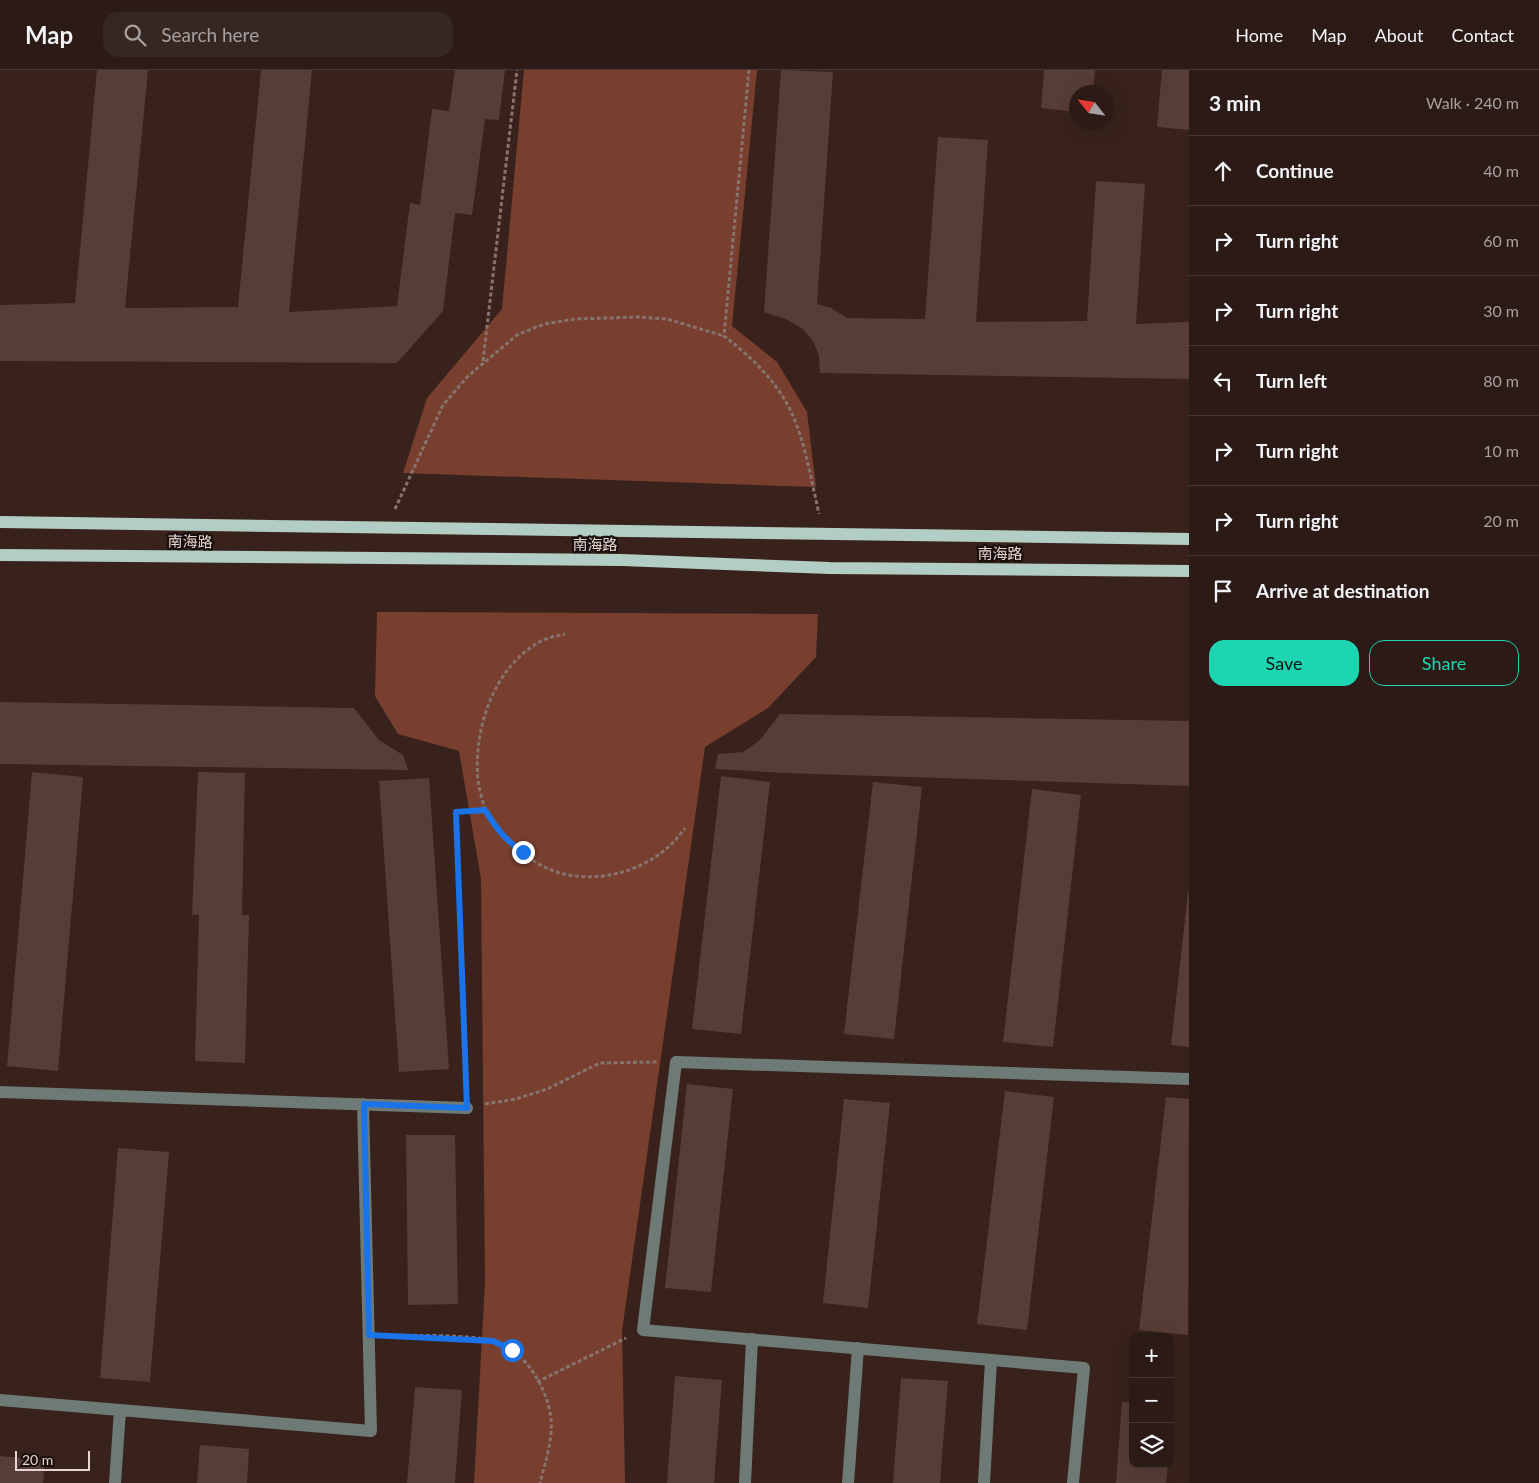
<!DOCTYPE html>
<html lang="en">
<head>
<meta charset="utf-8">
<style>
	:root { --surface:#2b1a15; --page:#372722; --text:#f1f3f6; --muted:#a6a1a0; --line:#473834; --accent:#1dd5b1 }
	body { margin:0; font-family:Lato,"Noto Sans SC",sans-serif; background:var(--page); color:var(--text) }
	.controls { position:absolute; right:15px; bottom:15px; display:grid; overflow:hidden; border-radius:10px; box-shadow:0 5px 20px #0002 }
	.controls button { width:45px; height:45px; display:grid; place-items:center; padding:0; border:0; border-bottom:1px solid var(--line); background:var(--surface); color:var(--text); font:25px sans-serif }
	.compass { position:absolute; left:1069px; top:15px; width:45px; height:45px; border-radius:50%; background:var(--surface); box-shadow:0 5px 20px #0002; rotate:300deg }
	.scale { position:absolute; left:15px; bottom:12px; width:75px; box-sizing:border-box; padding-left:5px; border:2px solid #e5d5d1; border-top:0; font-size:14px; line-height:18px; white-space:nowrap; color:#e5d5d1; -webkit-text-stroke:4px #190f0c; paint-order:stroke }
	.stop { position:absolute; width:15px; height:15px; margin:-11px; border:4px solid #1a73e8; border-radius:50%; background:#fff }
	.stop.end { background:#1a73e8; border-color:#fff; box-shadow:0 1px 5px #0008 }
	.list { margin:0; padding:0; list-style:none }
	h2 { display:flex; justify-content:space-between; align-items:center; height:65px; margin:0; padding:0 20px; font-size:21px }
	h2 small { font-size:16px; font-weight:400; color:var(--muted) }
	.list li { display:grid; grid-template-columns:32px 1fr auto; gap:15px; align-items:center; box-sizing:border-box; height:70px; padding:0 20px; border-top:1px solid var(--line) }
	.list b { display:block; font-size:19px; white-space:nowrap }
	.list em { font-size:16px; font-style:normal; color:var(--muted) }
	.actions { display:flex; gap:10px; padding:15px 20px }
	.actions a { flex:1; padding:11px 0; border:1px solid var(--accent); border-radius:15px; text-align:center; font-size:18px; color:var(--accent) }
	.actions .main { background:var(--accent); color:#111 }
	.icon { flex:none; width:28px; height:28px; fill:none; stroke:currentColor; stroke-width:2; stroke-linecap:round; stroke-linejoin:round }
	.map { position:relative; flex:none; width:1189px; height:1413px; overflow:hidden }
	header { display:flex; align-items:center; gap:30px; box-sizing:border-box; height:70px; padding:0 25px; background:var(--surface); border-bottom:1px solid var(--line) }
	header strong { font-size:24px }
	nav { display:flex; gap:28px; margin-inline-start:auto; font-size:18px }
	.search { width:350px; height:45px; background:var(--page); display:flex; align-items:center; gap:12px; box-sizing:border-box; padding:0 18px; border-radius:15px; color:var(--muted); font-size:19px }
	main { display:flex }
	aside { flex:1; background:var(--surface) }
	.map>svg:first-child { display:block }
</style>
</head>
<body>
<header>
<strong>Map</strong>
<div class="search"><svg class="icon" aria-label="search" viewBox="0 0 24 24"><circle cx="10" cy="10" r="6"/><path d="M15 15l6 6"/></svg>Search here</div>
<nav><a>Home</a><a>Map</a><a>About</a><a>Contact</a></nav>
</header>
<main>
<div class="map">
<svg width="1189" height="1413" viewBox="0 0 1189 1413">
	<rect width="100%" height="100%" fill="#39221c"/>
	<path fill="#783f2e" d="M524,0H757L732,256L777,292L807,342L816,417L403,403L427,328L502,239Z
		M377,542L818,544L816,587L768,638L705,677L622,1261L625,1413H474L485,1213L481,809L459,681L398,664L375,626Z"/>
	<path fill="#563d35" d="M97,0H148L125,238L238,237L261,0H312L289,242L397,236L410,133L420,135L432,39L449,41L455,0H505L499,50L485,49L472,145L455,143L443,241L397,293L0,291V235L75,233Z
		M781,0L833,2L817,234L831,238L847,248L925,249L938,67L988,70L976,252L1087,251L1096,111L1145,114L1136,254L1189,252V309L820,303L819,286L813,271L803,259L786,249L764,242Z
		M1044,0H1095L1093,22H1076V42L1041,38Z
		M1162,0H1189V60L1157,57Z
		M0,632L354,638L379,670L403,685L408,700L0,694Z
		M780,644L1189,651V716L784,703L715,699L718,684L743,682L759,671Z
		M32,702L83,707L58,1001L7,996Z
		M198,702L245,703L242,845H249L245,993L195,991L199,844L192,845Z
		M721,706L770,712L741,964L692,959Z
		M429,708L449,999L399,1002L379,711Z
		M873,712L922,717L894,969L844,964Z
		M1032,719L1081,725L1053,977L1003,972Z
		M1188,822L1189,823V977L1171,975Z
		M687,1014L733,1019L711,1222L665,1218Z
		M1005,1021L1054,1027L1027,1260L977,1254Z
		M1166,1027L1189,1029L1188,1265L1139,1260Z
		M844,1029L890,1033L868,1238L823,1233Z
		M406,1065H455L458,1234L408,1235Z
		M118,1078L169,1082L150,1312L100,1308Z
		M675,1306L722,1310L714,1413H667Z
		M901,1308L948,1311L940,1413H893Z
		M415,1317L462,1320L455,1413H407Z
		M1122,1332H1133V1394H1168L1166,1413H1116Z
		M200,1375L249,1379L247,1413H197Z
		M0,1386L45,1390L43,1413H0Z"/>
	<g fill="none" stroke-linecap="round" stroke-linejoin="round">
		<path stroke="#87736e" stroke-width="3" stroke-dasharray="4 2.5" stroke-linecap="butt" d="M749,0L724,266C798,323 800,358 819,444
			M483,291L517,0
			M395,439L443,335L467,307L517,265L544,254L575,249L638,247L667,249L724,266
			M485,740C483,731 479,720 478,710C473,659 494,595 543,570C549,567 558,566 565,564
			M466,1020L456,742L485,740C501,767 532,797 564,804C609,814 659,796 685,758
			M485,1034L516,1029L547,1019L600,993L658,992
			M387,1265C421,1266 457,1264 491,1270C523,1277 548,1318 551,1349C553,1369 545,1393 540,1413
			M537,1312L626,1268"/>
		<path stroke="#6d7a76" stroke-width="12" d="M0,1022L467,1038
			M0,1330L371,1361L363,1034
			M115,1413L120,1340
			M745,1413L752,1269
			M848,1413L858,1278
			M984,1413L991,1290
			M1073,1413L1084,1298L643,1260L676,992L1189,1009"/>
		<path stroke="#b1cdc4" stroke-width="12" d="M0,452L1189,469
			M0,485L622,490L830,498L1189,501"/>
	</g>
	<g fill="none" stroke-linecap="round" stroke-linejoin="round">
		<path stroke="#1a73e8" stroke-width="6" d="M512,1280L493,1271L369,1265L364,1034L467,1038L456,742L485,740C496,758 506,771 523,782"/>
	</g>
	<g text-anchor="middle" dominant-baseline="central" stroke-width="4.5" stroke-linejoin="round" paint-order="stroke">
		<g font-size="15" fill="#e5d5d1" stroke="#190f0c">
			<text transform="translate(190 471) rotate(1)">南海路</text>
			<text x="595" y="474">南海路</text>
			<text x="1000" y="483">南海路</text>
		</g>
	</g>
</svg>
<div class="controls">
<button>+</button>
<button>−</button>
<button><svg class="icon" aria-label="layers" viewBox="0 0 24 24"><path d="M12 4l9 5-9 5-9-5zM3 14l9 5 9-5"/></svg></button>
</div>
<svg class="compass" viewBox="-18 -18 36 36"><path d="M0-13l5 13h-10z" fill="#e53935"/><path d="M0 13l5-13h-10z" fill="#a6a1a0"/></svg>
<div class="scale">20 m</div>
<div class="stop" style="left:512px;top:1280px"></div>
<div class="stop end" style="left:523px;top:782px"></div>
</div>
<aside>
<h2>3 min<small>Walk · 240 m</small></h2>
<ul class="list">
<li><svg class="icon" aria-label="ahead" viewBox="0 0 24 24"><path d="M12 20V5M6 11l6-6 6 6"/></svg><div><b>Continue</b></div><em>40 m</em></li>
<li><svg class="icon" aria-label="right" viewBox="0 0 24 24"><path d="M7 20v-9h11M14 6l5 5-5 5"/></svg><div><b>Turn right</b></div><em>60 m</em></li>
<li><svg class="icon" aria-label="right" viewBox="0 0 24 24"><path d="M7 20v-9h11M14 6l5 5-5 5"/></svg><div><b>Turn right</b></div><em>30 m</em></li>
<li><svg class="icon" aria-label="left" viewBox="0 0 24 24"><path d="M17 20v-9H6M10 6l-5 5 5 5"/></svg><div><b>Turn left</b></div><em>80 m</em></li>
<li><svg class="icon" aria-label="right" viewBox="0 0 24 24"><path d="M7 20v-9h11M14 6l5 5-5 5"/></svg><div><b>Turn right</b></div><em>10 m</em></li>
<li><svg class="icon" aria-label="right" viewBox="0 0 24 24"><path d="M7 20v-9h11M14 6l5 5-5 5"/></svg><div><b>Turn right</b></div><em>20 m</em></li>
<li><svg class="icon" aria-label="arrive" viewBox="0 0 24 24"><path d="M6 21V4h12l-3 4 3 4H6"/></svg><div><b>Arrive at destination</b></div></li>
</ul>
<div class="actions"><a class="main">Save</a><a>Share</a></div>
</aside>
</main>
</body>
</html>
